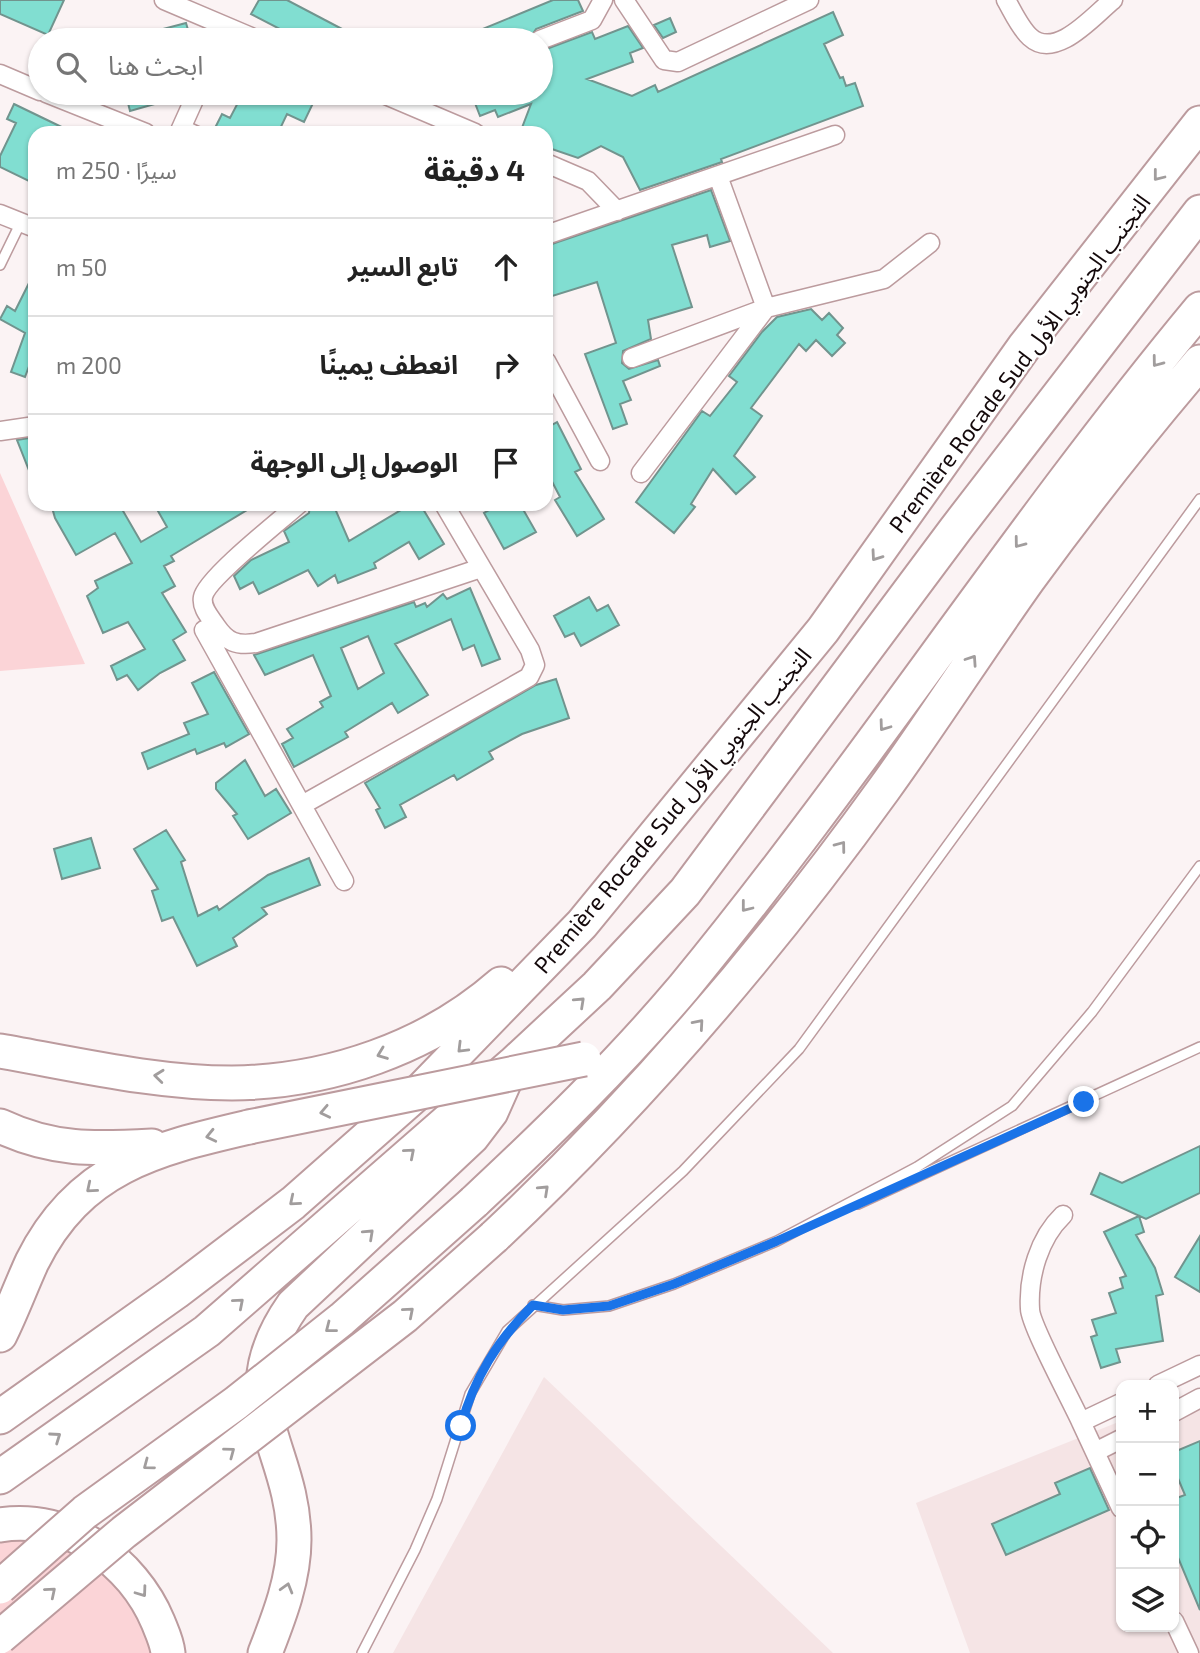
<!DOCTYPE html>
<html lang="ar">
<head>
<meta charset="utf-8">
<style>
	:root { --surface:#fff; --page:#f2f2f2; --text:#222; --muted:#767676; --line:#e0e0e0 }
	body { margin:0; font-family:"Exo 2","Noto Sans Arabic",sans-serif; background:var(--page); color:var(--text); direction:rtl }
	.controls { position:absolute; right:21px; bottom:21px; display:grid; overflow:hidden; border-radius:14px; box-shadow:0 2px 5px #0004 }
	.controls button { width:63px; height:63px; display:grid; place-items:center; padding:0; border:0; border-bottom:2px solid var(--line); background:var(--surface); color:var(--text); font:35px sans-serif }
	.stop { position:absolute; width:21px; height:21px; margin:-16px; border:5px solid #1a73e8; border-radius:50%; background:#fff }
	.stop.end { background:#1a73e8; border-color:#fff; box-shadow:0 2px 7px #0008 }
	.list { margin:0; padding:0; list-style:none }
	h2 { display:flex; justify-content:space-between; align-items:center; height:91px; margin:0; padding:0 28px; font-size:30px }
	h2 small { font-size:23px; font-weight:400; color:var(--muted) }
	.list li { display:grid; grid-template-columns:46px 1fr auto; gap:21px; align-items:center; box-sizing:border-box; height:98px; padding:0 28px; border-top:2px solid var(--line) }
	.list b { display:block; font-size:26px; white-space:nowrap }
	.list em { font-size:23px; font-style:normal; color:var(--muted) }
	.icon { flex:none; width:38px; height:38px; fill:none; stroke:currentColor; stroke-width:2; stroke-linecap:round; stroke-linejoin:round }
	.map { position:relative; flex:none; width:1200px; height:1653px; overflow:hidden; direction:ltr }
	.search { position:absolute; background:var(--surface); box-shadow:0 2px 5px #0004; left:28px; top:28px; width:525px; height:77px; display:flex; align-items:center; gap:18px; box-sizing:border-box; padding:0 24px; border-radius:38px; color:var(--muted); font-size:26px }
	.panel { position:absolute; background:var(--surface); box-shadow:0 2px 5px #0004; left:28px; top:126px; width:525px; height:385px; border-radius:21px; direction:rtl }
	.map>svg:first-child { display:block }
</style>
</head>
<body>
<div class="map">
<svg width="1200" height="1653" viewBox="0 0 1200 1653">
	<rect width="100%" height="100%" fill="#fbf3f4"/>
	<path fill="#f5e4e5" d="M544,1377L833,1653H393Z
		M1200,1390V1653H970L916,1503L1121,1421V1627H1174V1401Z"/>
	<path fill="#fbd4d7" d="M0,473L85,664L0,671Z
		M0,1534L72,1544L141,1607L154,1653H0Z"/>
	<path fill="#81ded1" stroke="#71948e" stroke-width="2" fill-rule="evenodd" d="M0,0H64L48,35L0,14Z
		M259,0H287L363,40H301L251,14Z
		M553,0H578L583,11L536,29L529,40H456Z
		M833,12L843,35L824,44L840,78L843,77L846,86L855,83L863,106L721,159L722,162L640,190L623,157L601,146L578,158L546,147V133H520L531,104L498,117L495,110L480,116L473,98L480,96L479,93H541V51L592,32L595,39L628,26L643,48L630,53L633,62L587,79L632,96L655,85L658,92Z
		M670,18L676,32L663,38L654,25Z
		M186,23L191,40H140V35Z
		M135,93H176V98L130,111L126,95Z
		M243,93H303L315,99L304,122L287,114L278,133H223L215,128L222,114L230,118Z
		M14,104L74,133H35V184L0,167V156L16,123L7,119Z
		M711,190L730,241L710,247L707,235L672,245L692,307L648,320L651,339L623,351L622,363L629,369L658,360L660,366L623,381L631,400L620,404L627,424L613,429L585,354L616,343L597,282L546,298V246Z
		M35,271V350L25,377L11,372L25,333L0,319L7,306L15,311Z
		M811,309L822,320L829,313L843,328L837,335L845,343L832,356L816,340L806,351L799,344L751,408L762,416L734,456L755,477L736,494L713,469L691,504L695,507L674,533L636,502L702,411L710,416L737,382L729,376L762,332L777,317Z
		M557,422L581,469L575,472L604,519L577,536L555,500L560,497L546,470V428Z
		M35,437V483H34L17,440Z
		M51,504H119L141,542L167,527L154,504H257L171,556L174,561L164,566L175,586L162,593L186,632L173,640L185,660L160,673L138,690L127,675L117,680L111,666L145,649L128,622L103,633L87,596L98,588L95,581L132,563L115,533L76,555L55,518Z
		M310,504H333L349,541L411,504H420L444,544L419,559L409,542L374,563L376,568L338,583L335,575L318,586L308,570L259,594L253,582L240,589L234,576L251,560L289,542L284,531L309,513Z
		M500,504H520L536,532L504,549L484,513Z
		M470,588L500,659L482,666L474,645L463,650L451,619L395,644L428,695L398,713L392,703L345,732L348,737L294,767L282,744L293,738L287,729L323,707L320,702L331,696L313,655L265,675L254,655L414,602L416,607L425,603L427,607L443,594L447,599ZM368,636L384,673L358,689L341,648Z
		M589,597L597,611L608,605L619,625L581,646L574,633L565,637L554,616Z
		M214,672L249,734L226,747L224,743L197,754L195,749L148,769L142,753L189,734L184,723L208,714L192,683Z
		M556,679L569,718L522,734L489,752L493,759L457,780L454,775L400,805L406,817L385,828L376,810L380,808L365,783L536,685Z
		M245,760L265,796L276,789L291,813L248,839L233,816L237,814L216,789V783Z
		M166,830L185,860L181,862L198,916L217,906L219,910L268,875L309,858L320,885L262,908L267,914L233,938L237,946L197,966L173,917L162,921L152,891L158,889L134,849Z
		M91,838L100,868L62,879L54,849Z
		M1200,1146V1193L1146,1219L1091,1194L1100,1173L1122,1183Z
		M1139,1216L1144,1232L1136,1235L1155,1268L1163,1294L1156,1296L1163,1341L1116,1349L1120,1362L1101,1368L1091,1337L1097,1335L1092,1320L1116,1313L1109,1293L1123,1288L1120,1278L1126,1276L1104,1232Z
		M1200,1236V1292L1175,1277Z
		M1200,1441V1610L1174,1548V1499L1185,1495L1174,1469V1452Z
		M1090,1468L1109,1510L1006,1555L992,1524L1060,1494L1055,1483Z"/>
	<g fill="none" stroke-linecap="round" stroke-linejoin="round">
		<defs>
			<path id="lane" d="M184,125L201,133
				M0,265L21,222
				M858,1204L1200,1047
				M533,1305L563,1310L609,1306L674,1284L777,1241L917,1167L1012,1106L1092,1012L1200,866
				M362,1653L415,1550L437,1499L470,1394L507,1331L683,1171L799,1049L1200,499"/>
			<path id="street" d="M164,0L258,40
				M624,0L664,60L678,62L809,0
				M1006,0C1013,12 1020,28 1030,37C1056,61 1094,15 1113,0
				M540,40L592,20L603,0
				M0,74L40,91
				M46,93L146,133
				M381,93L475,133
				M179,133L197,93
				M546,163L588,181L617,211
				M0,214L35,228
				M546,235L835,135
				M632,358L766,308L718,176
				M546,361L600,461
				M0,431L35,426
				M641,473L766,308L884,279L930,243
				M299,504C282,519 206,579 203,597C201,608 210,617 216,626C227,642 236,646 256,643L481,568
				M204,630L344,881
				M302,805L529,677L535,665L530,650L444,504
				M1063,1215C1039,1238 1028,1276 1030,1309C1030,1324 1072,1402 1081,1422
				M1158,1385L1200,1365
				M1121,1403L1081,1422L1121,1508
				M1174,1412L1200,1398
				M1095,1452L1121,1439
				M1174,1621L1189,1653"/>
			<path id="highway" d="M0,1051C75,1064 155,1083 232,1083C329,1082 428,1048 501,984
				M0,1126C53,1151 94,1149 152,1146
				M474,1202C547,1134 619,1064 684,987C864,768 1018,528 1200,309
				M494,1237C639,1101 768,950 884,789C933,721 979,649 1028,580C1082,506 1140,432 1200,362
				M0,1335C12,1311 21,1286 32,1262C79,1167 154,1149 249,1127
				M0,1417L176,1292L293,1203L421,1090L582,924L823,630L1024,347L1200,123
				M0,1477L207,1331L513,1064L597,986L685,892L955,530L1200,212
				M0,1525C68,1514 133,1562 158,1622C162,1632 167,1642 168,1653
				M265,1653C279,1617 294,1579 294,1540C294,1446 225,1402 293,1305L472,1137L491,1112L507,1076"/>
		</defs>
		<use href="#lane" stroke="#bc9b9e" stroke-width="12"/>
		<use href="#street" stroke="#bc9b9e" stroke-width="21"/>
		<use href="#highway" stroke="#bc9b9e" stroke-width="37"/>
		<use href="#lane" stroke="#fff" stroke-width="9"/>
		<use href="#street" stroke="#fff" stroke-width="18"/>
		<use href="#highway" stroke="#fff" stroke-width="33"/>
		<defs>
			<path id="highway-bridge" d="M249,1127L584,1059
				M0,1587L85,1512L236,1403L342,1319L474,1202
				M0,1637L124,1532L405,1316L494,1237"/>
		</defs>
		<use href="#highway-bridge" stroke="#bc9b9e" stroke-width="37" stroke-linecap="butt"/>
		<use href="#highway-bridge" stroke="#fff" stroke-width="33"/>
	</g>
	<defs><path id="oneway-chevron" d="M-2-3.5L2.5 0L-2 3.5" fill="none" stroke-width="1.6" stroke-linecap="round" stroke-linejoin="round" transform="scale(1.75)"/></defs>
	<g stroke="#a19d9d">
		<use href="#oneway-chevron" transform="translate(1158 176) rotate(128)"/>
		<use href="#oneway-chevron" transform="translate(1157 362) rotate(127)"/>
		<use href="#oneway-chevron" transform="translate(1019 543) rotate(127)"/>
		<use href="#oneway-chevron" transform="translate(876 556) rotate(125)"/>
		<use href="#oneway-chevron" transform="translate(972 660) rotate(-56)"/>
		<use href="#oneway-chevron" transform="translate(884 726) rotate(126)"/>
		<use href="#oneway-chevron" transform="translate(841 846) rotate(-53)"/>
		<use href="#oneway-chevron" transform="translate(746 907) rotate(128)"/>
		<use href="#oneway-chevron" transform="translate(580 1002) rotate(-43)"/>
		<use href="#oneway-chevron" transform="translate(699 1024) rotate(-49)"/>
		<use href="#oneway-chevron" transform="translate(462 1048) rotate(135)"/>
		<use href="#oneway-chevron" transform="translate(382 1054) rotate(159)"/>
		<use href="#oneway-chevron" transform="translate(159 1076) rotate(-174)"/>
		<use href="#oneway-chevron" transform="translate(325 1112) rotate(168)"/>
		<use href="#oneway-chevron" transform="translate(211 1136) rotate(167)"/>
		<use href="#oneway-chevron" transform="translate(410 1153) rotate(-41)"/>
		<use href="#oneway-chevron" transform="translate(91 1188) rotate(140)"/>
		<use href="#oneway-chevron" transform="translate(544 1190) rotate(-43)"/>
		<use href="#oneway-chevron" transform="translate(294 1201) rotate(140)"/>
		<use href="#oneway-chevron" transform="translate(369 1234) rotate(-43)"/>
		<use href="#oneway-chevron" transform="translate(239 1303) rotate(-41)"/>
		<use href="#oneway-chevron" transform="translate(409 1312) rotate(-41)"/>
		<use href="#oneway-chevron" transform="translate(330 1328) rotate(142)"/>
		<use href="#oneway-chevron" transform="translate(56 1437) rotate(-35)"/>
		<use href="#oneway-chevron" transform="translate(230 1452) rotate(-37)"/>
		<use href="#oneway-chevron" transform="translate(148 1465) rotate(143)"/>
		<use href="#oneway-chevron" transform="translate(287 1588) rotate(-74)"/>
		<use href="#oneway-chevron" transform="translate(51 1592) rotate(-40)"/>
		<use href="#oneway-chevron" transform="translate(142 1592) rotate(54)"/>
	</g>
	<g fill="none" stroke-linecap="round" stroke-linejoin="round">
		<path stroke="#1a73e8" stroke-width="9" d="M461,1426C474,1378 497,1341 533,1305L563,1310L609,1306L674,1284L777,1241L1084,1102"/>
	</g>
	<g text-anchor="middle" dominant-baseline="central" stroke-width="5" stroke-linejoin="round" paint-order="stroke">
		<g font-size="23" fill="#14090b" stroke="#fff">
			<text transform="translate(1019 363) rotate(-53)">Première Rocade Sud التجنب الجنوبي الأول</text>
			<text transform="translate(672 810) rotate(-50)">Première Rocade Sud التجنب الجنوبي الأول</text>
		</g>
	</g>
</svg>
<div class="controls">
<button>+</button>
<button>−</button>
<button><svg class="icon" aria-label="locate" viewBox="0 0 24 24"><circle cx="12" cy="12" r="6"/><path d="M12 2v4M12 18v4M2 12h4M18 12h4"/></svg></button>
<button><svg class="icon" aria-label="layers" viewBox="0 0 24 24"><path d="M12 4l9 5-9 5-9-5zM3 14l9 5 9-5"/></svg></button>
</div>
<div class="stop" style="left:461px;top:1426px"></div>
<div class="stop end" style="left:1084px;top:1102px"></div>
<div class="search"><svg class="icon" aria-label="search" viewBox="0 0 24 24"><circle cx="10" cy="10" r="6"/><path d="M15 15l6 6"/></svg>ابحث هنا</div>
<section class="panel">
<h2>4 دقيقة<small>سيرًا · 250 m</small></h2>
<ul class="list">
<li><svg class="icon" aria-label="ahead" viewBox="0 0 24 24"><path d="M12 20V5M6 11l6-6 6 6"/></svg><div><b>تابع السير</b></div><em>50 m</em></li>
<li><svg class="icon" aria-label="right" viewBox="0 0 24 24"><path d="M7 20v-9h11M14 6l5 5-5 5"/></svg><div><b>انعطف يمينًا</b></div><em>200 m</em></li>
<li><svg class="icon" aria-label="arrive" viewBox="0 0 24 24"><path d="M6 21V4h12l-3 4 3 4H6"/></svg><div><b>الوصول إلى الوجهة</b></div></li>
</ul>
</section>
</div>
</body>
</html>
